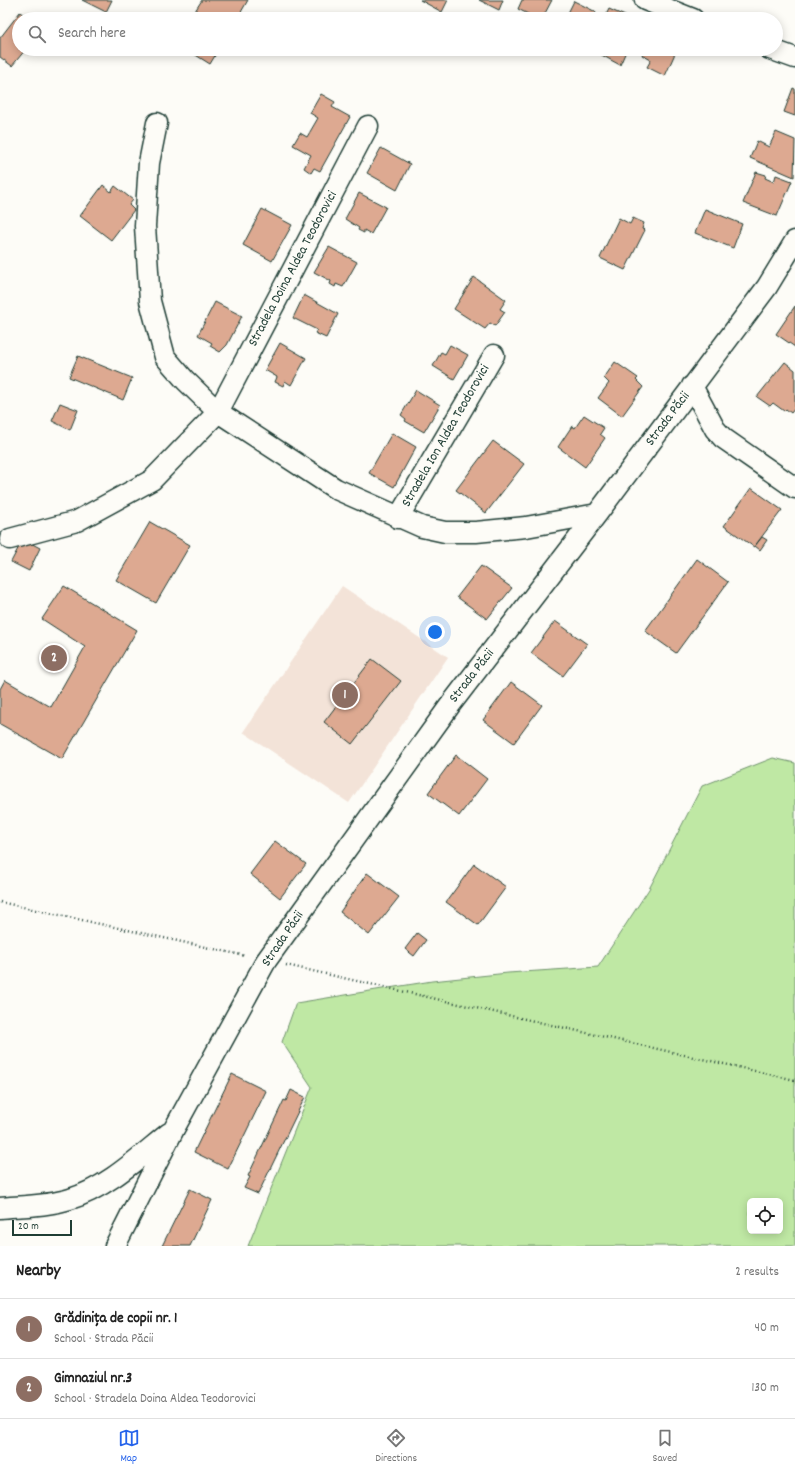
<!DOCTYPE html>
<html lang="en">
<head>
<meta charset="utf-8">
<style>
	:root { --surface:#fff; --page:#f6f6f6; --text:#222; --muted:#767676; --line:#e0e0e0; --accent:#2563eb }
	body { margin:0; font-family:Dekko,sans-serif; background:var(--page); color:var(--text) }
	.controls { position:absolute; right:12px; bottom:12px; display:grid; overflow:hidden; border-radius:6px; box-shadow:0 2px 10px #0003 }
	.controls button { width:36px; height:36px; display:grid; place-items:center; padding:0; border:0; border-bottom:1px solid var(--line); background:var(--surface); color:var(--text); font:20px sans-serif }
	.scale { position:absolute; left:12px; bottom:10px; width:60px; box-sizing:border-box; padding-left:4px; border:2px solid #1f3d34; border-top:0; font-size:11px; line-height:14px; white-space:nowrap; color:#1f3d34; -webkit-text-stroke:3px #fdfcf7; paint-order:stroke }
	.you { position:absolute; left:435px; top:632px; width:14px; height:14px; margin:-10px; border:3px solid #fff; border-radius:50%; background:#1a73e8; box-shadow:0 0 0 6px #1a73e833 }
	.badge { display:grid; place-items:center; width:26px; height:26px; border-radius:50%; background:var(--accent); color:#fff; font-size:13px; font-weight:700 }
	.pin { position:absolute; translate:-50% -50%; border:2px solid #fff; box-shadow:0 1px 4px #0006 }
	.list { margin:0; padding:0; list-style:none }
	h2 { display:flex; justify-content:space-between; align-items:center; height:52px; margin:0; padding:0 16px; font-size:17px }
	h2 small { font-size:13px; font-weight:400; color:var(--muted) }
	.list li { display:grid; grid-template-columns:26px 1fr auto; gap:12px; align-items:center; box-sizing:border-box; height:60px; padding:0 16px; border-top:1px solid var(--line) }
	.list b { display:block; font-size:15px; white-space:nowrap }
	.list p { margin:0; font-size:13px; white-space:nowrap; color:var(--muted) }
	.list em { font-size:13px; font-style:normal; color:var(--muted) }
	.icon { flex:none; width:22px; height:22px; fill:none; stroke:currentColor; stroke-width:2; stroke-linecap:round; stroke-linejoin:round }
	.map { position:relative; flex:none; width:795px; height:1246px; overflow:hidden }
	.search { position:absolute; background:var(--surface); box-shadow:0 2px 10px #0003; left:12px; right:12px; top:12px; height:44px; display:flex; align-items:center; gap:10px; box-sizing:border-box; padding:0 14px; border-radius:22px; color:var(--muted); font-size:15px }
	.sheet { height:172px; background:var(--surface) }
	nav { display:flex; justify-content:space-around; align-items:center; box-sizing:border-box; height:56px; border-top:1px solid var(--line); background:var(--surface); font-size:11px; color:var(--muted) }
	nav a { display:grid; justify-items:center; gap:2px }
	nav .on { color:var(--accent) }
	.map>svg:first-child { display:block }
</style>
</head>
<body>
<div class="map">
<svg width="795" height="1246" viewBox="0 0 795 1246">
	<rect width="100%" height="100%" fill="#fdfcf7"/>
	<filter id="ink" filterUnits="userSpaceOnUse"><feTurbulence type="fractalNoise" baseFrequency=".025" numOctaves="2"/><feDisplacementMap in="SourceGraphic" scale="8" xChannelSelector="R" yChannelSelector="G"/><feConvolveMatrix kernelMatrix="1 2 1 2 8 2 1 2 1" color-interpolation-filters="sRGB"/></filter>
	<g filter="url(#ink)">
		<path fill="#f3e3d8" d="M342,586L448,657L349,803L243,732Z"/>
		<path fill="#bfe8a4" stroke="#6f926c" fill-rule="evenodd" d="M773,758L795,763V1246H248L312,1087L282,1042L296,1003L432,981L508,973L598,967L649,889L702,786ZM750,1201H780V1231H750Z"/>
		<path fill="#dda991" stroke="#1f3d34" d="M82,0H112L106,12Z
			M202,0H248L237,19H190Z
			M420,0H448L442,12Z
			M479,0H503L499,10Z
			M522,0H552L542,19H538L518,9Z
			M574,1L596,12L592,19H565Z
			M609,9L632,19H604Z
			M20,12L29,19H19V49H26L12,66L0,57V38Z
			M186,49H219L210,64Z
			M597,49H627L620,65L596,52Z
			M644,49H677L665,76L647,67L651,60L642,55Z
			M793,88L795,89V116L784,112Z
			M321,94L335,102L332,107L350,117L320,171L314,168L311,173L304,168L311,155L293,145L300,133L307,137L318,118L310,113Z
			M776,132L795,140L794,177L750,158L757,141L769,147Z
			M381,148L410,164L397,190L367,173Z
			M756,172L766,175L765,178L774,182L776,175L792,181L777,216L743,203Z
			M103,185L111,192L115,186L133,200L129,205L134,210L111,240L80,216Z
			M359,193L386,207L371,234L364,230V233L358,230L359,228L345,219Z
			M262,209L292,225L272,261L243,245Z
			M705,209L742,224L733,248L695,233Z
			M619,218L630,224L633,218L644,223L642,229L645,230L625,270L600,258Z
			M329,247L357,262L343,287L336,284L335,287L330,284L331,281L314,272Z
			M474,277L506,300L500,309L505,312L495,326L490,323L485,329L454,309Z
			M304,295L338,314L326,338L315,333L317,330L293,318Z
			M215,302L242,316L227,345L220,352L210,346L212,343L198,335Z
			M795,306V347L776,334Z
			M280,343L306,358L291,385L285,381L283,386L275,382L277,377L265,370Z
			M450,345L468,355L454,379L433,366L441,352L445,354Z
			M78,356L132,378L123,400L69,377Z
			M615,362L638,378L636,380L643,387L622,416L598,398L609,383L604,378Z
			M785,362L795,370V408L791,413L786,409L784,411L773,403L770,406L757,397Z
			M416,390L440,405L424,432L405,421L406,419L401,415Z
			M60,403L78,410L70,430L52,421Z
			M584,415L604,428L600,434L605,438L585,467L558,447L572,426L575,428Z
			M392,433L416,447L394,487L369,473Z
			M493,441L524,464L486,513L456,490Z
			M751,488L782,510L754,547L724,526Z
			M150,522L190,545L156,603L116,580Z
			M762,537L767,540L760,550L755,546Z
			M23,539L40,548L29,571L11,562Z
			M697,559L728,582L676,653L645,631Z
			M481,566L512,588L487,619L457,597Z
			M64,586L137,630L62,759L0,724V689L5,680L51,707L85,647L42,619Z
			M555,621L587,644L563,676L531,653Z
			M372,659L401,681L352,744L324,722Z
			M511,682L542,705L514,743L483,720Z
			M456,755L487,779L459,816L428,793Z
			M275,841L306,864L280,898L250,874Z
			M474,864L506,887L478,925L446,902Z
			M367,873L399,897L369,935L340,912Z
			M417,933L426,940L414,956L405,949Z
			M232,1074L266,1091L228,1169L194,1152Z
			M291,1090L305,1097L258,1194L244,1188L250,1177L248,1176L284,1100L286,1101Z
			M190,1189L212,1200L190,1246H162Z"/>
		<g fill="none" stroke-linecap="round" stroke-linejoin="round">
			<defs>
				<path id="street" d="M645,0L693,19
					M770,49L795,58
					M157,123L149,163L145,226L150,301L165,357L185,380L218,412L336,489L422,527L445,532H476L526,527L597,514
					M692,386L715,429L723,438L795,488
					M398,518L494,355
					M10,539L77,521L152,480L218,412L368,126
					M0,1208C23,1206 47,1206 70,1199C107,1188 139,1157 169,1133
					M115,1246L174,1129L266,961L451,704L597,514L767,287L795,241"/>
			</defs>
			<use href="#street" stroke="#1f3d34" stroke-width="23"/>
			<path stroke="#1f3d34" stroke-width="2.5" stroke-dasharray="1 3" stroke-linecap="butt" d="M0,902L246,956
				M286,965L795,1080"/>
			<use href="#street" stroke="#fdfcf7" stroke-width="20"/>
		</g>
	</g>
	<g text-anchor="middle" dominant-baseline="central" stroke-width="3.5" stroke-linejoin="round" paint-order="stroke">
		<g font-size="14" fill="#1f3d34" stroke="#fdfcf7">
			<text transform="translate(293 269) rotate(-62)">Stradela Doina Aldea Teodorovici</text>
			<text transform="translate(668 419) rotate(-53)">Strada Păcii</text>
			<text transform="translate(446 436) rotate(-60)">Stradela Ion Aldea Teodorovici</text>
			<text transform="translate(472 676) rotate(-52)">Strada Păcii</text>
			<text transform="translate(283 939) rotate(-56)">Strada Păcii</text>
		</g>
	</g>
</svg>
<div class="controls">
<button><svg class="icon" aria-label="locate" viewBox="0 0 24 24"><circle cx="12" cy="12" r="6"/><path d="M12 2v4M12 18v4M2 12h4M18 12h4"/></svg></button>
</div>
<div class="scale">20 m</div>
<div class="you"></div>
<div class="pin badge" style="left:345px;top:695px;background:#8d6e63">1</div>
<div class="pin badge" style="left:54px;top:658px;background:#8d6e63">2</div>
<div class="search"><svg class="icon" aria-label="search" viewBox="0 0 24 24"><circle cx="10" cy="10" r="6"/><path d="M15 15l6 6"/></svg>Search here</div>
</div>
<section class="sheet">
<h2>Nearby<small>2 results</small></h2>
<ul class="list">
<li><span class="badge" style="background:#8d6e63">1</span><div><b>Grădinița de copii nr. 1</b><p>School · Strada Păcii</p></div><em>40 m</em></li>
<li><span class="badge" style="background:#8d6e63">2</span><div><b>Gimnaziul nr.3</b><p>School · Stradela Doina Aldea Teodorovici</p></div><em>130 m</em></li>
</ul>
</section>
<nav>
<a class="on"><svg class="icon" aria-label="map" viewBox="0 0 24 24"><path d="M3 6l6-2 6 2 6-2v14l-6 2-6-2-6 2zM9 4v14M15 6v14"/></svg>Map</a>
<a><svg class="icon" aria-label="directions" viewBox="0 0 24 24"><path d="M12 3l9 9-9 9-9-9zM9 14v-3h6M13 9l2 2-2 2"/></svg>Directions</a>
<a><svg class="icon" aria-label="saved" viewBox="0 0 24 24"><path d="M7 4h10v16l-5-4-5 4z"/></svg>Saved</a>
</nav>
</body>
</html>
